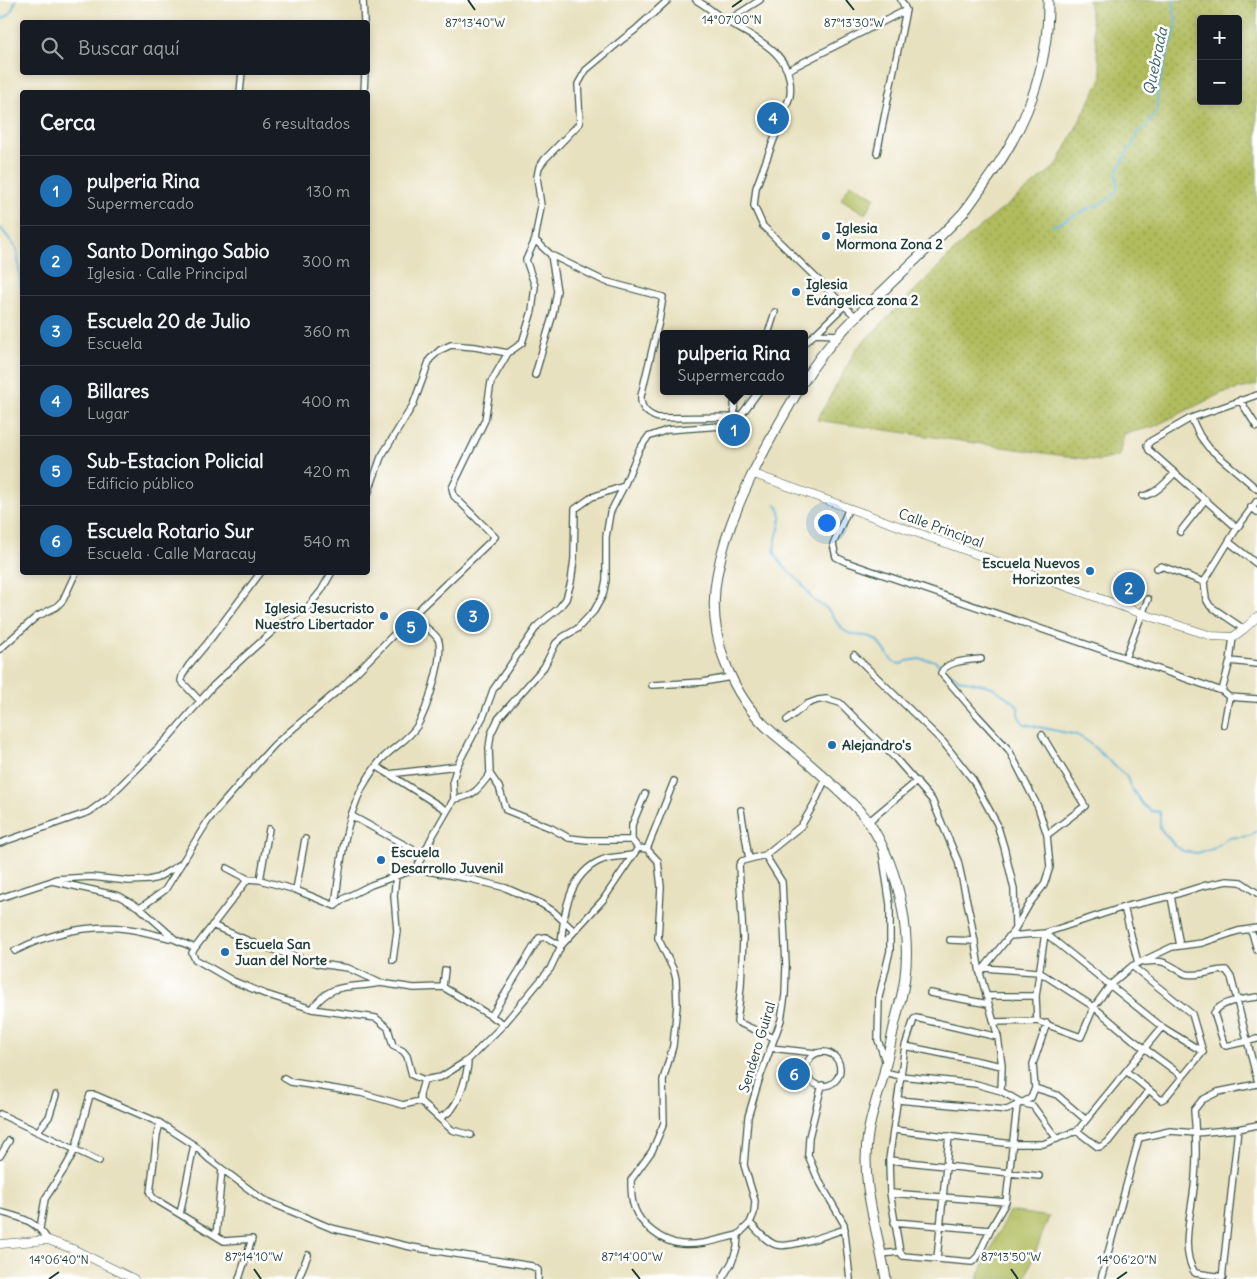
<!DOCTYPE html>
<html lang="es">
<head>
<meta charset="utf-8">
<style>
	:root { --surface:#171b24; --page:#20242c; --text:#f1f3f6; --muted:#9ea1a6; --line:#363941; --accent:#1f6fb2 }
	body { margin:0; font-family:Delius,sans-serif; background:var(--page); color:var(--text) }
	.controls { position:absolute; right:15px; top:15px; display:grid; overflow:hidden; border-radius:5px; box-shadow:0 2px 8px #0003 }
	.controls button { width:45px; height:45px; display:grid; place-items:center; padding:0; border:0; border-bottom:1px solid var(--line); background:var(--surface); color:var(--text); font:25px sans-serif }
	.you { position:absolute; left:826px; top:522px; width:18px; height:18px; margin:-12px; border:4px solid #fff; border-radius:50%; background:#1a73e8; box-shadow:0 0 0 8px #1a73e833 }
	.badge { display:grid; place-items:center; width:32px; height:32px; border-radius:50%; background:var(--accent); color:#fff; font-size:16px; font-weight:700 }
	.pin { position:absolute; translate:-50% -50%; border:2px solid #fff; box-shadow:0 1px 5px #0006 }
	.popup { position:absolute; left:660px; top:330px; width:148px; height:65px; box-sizing:border-box; display:grid; place-content:center; border-radius:5px; background:var(--surface); filter:drop-shadow(0 1px 4px #0005); font-size:16px; white-space:nowrap; color:var(--muted) }
	.popup b { font-size:19px; color:var(--text) }
	.popup::after { content:''; position:absolute; left:50%; top:100%; margin-left:-10px; border:10px solid transparent; border-top-color:var(--surface) }
	.list { margin:0; padding:0; list-style:none }
	h2 { display:flex; justify-content:space-between; align-items:center; height:65px; margin:0; padding:0 20px; font-size:21px }
	h2 small { font-size:16px; font-weight:400; color:var(--muted) }
	.list li { display:grid; grid-template-columns:32px 1fr auto; gap:15px; align-items:center; box-sizing:border-box; height:70px; padding:0 20px; border-top:1px solid var(--line) }
	.list b { display:block; font-size:19px; white-space:nowrap }
	.list p { margin:0; font-size:16px; white-space:nowrap; color:var(--muted) }
	.list em { font-size:16px; font-style:normal; color:var(--muted) }
	.icon { flex:none; width:28px; height:28px; fill:none; stroke:currentColor; stroke-width:2; stroke-linecap:round; stroke-linejoin:round }
	.map { position:relative; flex:none; width:1257px; height:1279px; overflow:hidden }
	.search { position:absolute; background:var(--surface); box-shadow:0 2px 8px #0003; left:20px; top:20px; width:350px; height:55px; display:flex; align-items:center; gap:12px; box-sizing:border-box; padding:0 18px; border-radius:5px; color:var(--muted); font-size:19px }
	.panel { position:absolute; background:var(--surface); box-shadow:0 2px 8px #0003; left:20px; top:90px; width:350px; height:485px; border-radius:5px }
	.map>svg:first-child { display:block }
</style>
</head>
<body>
<div class="map">
<svg width="1257" height="1279" viewBox="0 0 1257 1279">
	<defs>
		<pattern id="grass-dots" width="8" height="8" patternUnits="userSpaceOnUse" patternTransform="scale(1.25)"><rect width="8" height="8" fill="#b0bc5d"/><path d="M2 2h.1M6 6h.1" fill="none" stroke="#8f9a4e" stroke-width="1.8" stroke-linecap="round"/></pattern>
	</defs>
	<rect width="100%" height="100%" fill="#fff"/>
	<filter id="ink" filterUnits="userSpaceOnUse"><feTurbulence type="fractalNoise" baseFrequency=".02" numOctaves="2"/><feDisplacementMap in="SourceGraphic" scale="10" xChannelSelector="R" yChannelSelector="G"/><feConvolveMatrix kernelMatrix="1 2 1 2 8 2 1 2 1" color-interpolation-filters="sRGB"/></filter>
	<filter id="wash" filterUnits="userSpaceOnUse"><feTurbulence type="fractalNoise" baseFrequency=".0096" numOctaves="4" result="noise"/><feDisplacementMap in="SourceGraphic" scale="20" xChannelSelector="R" yChannelSelector="G"/><feGaussianBlur stdDeviation="1.12" result="paint"/><feColorMatrix in="noise" values="0 0 0 0 0 0 0 0 0 0 0 0 0 0 0 0 0 1.4 0 .05"/><feComposite in="paint" operator="in"/></filter>
	<g filter="url(#wash)">
		<rect width="100%" height="100%" fill="#e8e1bf"/>
		<path fill="url(#grass-dots)" stroke="#687c48" fill-rule="evenodd" d="M1088,0H1257V385L1222,393L1153,427L1124,434L1119,456L1099,461L817,420L857,348L968,237L1057,165L1102,77ZM1201,19H1238V101H1201Z"/>
		<path fill="#b0bc5d" stroke="#687c48" d="M851,183L875,198L865,214L841,199Z
			M1009,1211L1049,1217L1025,1279H977Z"/>
		<g fill="none" stroke-linecap="round" stroke-linejoin="round">
			<path stroke="#5ab2d7" stroke-width="2" d="M0,19C11,17 12,10 16,0
				M0,40V43
				M1053,226L1107,200L1114,195L1118,188L1116,174L1128,150L1133,146L1136,134L1145,127L1157,110C1154,86 1170,53 1175,30C1178,19 1172,11 1174,0
				M0,227L17,249L22,297
				M775,504C791,518 769,540 776,556C782,567 794,575 802,584C806,589 809,595 813,600C817,603 822,605 826,608C834,615 836,625 845,631C855,638 861,634 871,637C881,641 887,655 894,663L902,664L907,661L919,659L933,660L959,679L992,687L1014,702L1018,707V715L1024,724L1077,735L1087,741L1127,777L1130,786L1143,805L1152,811L1160,812V828L1174,845L1183,851L1197,853L1213,849L1228,838L1250,836L1257,831"/>
		</g>
	</g>
	<g filter="url(#ink)">
		<g fill="none" stroke-linecap="round" stroke-linejoin="round">
			<defs>
				<path id="street" d="M363,0L364,22
					M696,0C708,7 717,15 728,22C759,41 795,54 790,96L756,188L754,206L763,226L856,317
					M727,21L760,0
					M788,70L906,10
					M240,92L242,72
					M364,92L365,72
					M877,153L906,10L901,0
					M535,240L551,255L604,281L663,297L659,321L641,396C640,408 647,414 658,418L734,417
					M768,334L775,312
					M815,334L844,306
					M804,343L815,334L838,335
					M535,375L553,314L557,291L551,255
					M1240,400L1257,427
					M1191,418L1200,436L1209,448L1257,489
					M735,420L734,404L741,391
					M368,494L381,457L413,405L430,359L440,350L451,345L475,347L508,353
					M1143,496C1156,494 1164,484 1174,474
					M1251,507L1257,512
					M849,508L833,544L836,557L846,562L1222,691
					M1237,528L1149,450L1147,445L1151,441L1191,418L1257,395
					M1180,532L1205,500
					M1229,542L1257,564
					M1157,568L1161,566L1204,582
					M1244,629L1210,606L1206,599L1204,582L1237,528L1257,501
					M0,649L36,617L56,607L63,600L76,572
					M854,655L943,742L973,780L997,824L1004,847L1014,889L1015,927
					M1125,658L1148,599
					M1230,661L1257,664
					M652,685L703,682L731,677
					M1229,697L1257,699
					M200,701L181,681L182,676L189,665L209,641L261,572
					M787,720L807,704L818,700L827,699L840,703L896,759L932,800L958,861L971,920L980,973L998,1037L1002,1066L1001,1091
					M1224,725L1229,697L1222,691L1230,661L1233,637
					M1042,735L1085,806L1047,835
					M376,766L446,810
					M389,774L457,766
					M454,799L453,780L457,766L484,715L493,690L538,625L559,608L566,599L571,582L574,559L575,509L592,497L624,486
					M741,810L749,859
					M352,816L423,855
					M868,822L917,781
					M632,840V825L645,794
					M0,843L89,812L108,798L169,737L213,686L245,656L282,623L308,607L321,591L332,572
					M647,849L674,781
					M882,851L890,905V951L879,997L878,1040L886,1063
					M227,868L248,879L260,880L296,890L335,906L345,898L371,885L416,869L471,879L506,888L540,903L553,911L574,931
					M416,869L432,837L454,799C473,797 479,789 490,774
					M248,879L195,948L192,953L195,959L233,981L265,994L312,1009L376,1018L388,1028L393,1046L403,1051L407,1056L412,1075L424,1080L441,1077L468,1060L504,1024L550,969L561,946L603,900L638,848
					M53,880L56,879L91,877L129,881L149,880L157,878L179,865
					M260,880L269,829
					M296,890L305,839
					M1171,896L1180,946
					M0,898L52,881L119,896L140,908L176,940L195,948
					M335,906C340,866 344,825 362,788C368,778 375,765 384,757C395,746 409,739 417,726C427,710 443,660 439,642C438,634 418,622 411,617
					M1124,907L1138,963
					M140,908L165,890L209,819L263,757L275,744L341,688L411,617L495,537L454,496L452,488L485,420L491,382L508,353L522,343L532,311L535,286L526,260L535,240L541,206L537,177L539,167L545,159L580,123L578,84L586,70L623,39L635,30L668,0
					M212,925L258,945L319,964L348,968L380,983L414,988L443,987L504,1024
					M1251,929L1257,950
					M1010,936L1045,933L1124,907L1171,896L1203,886L1227,881L1241,882L1257,893
					M950,940L975,941
					M15,951C49,933 89,924 128,929C143,931 159,936 174,939
					M393,960L397,931L394,896L396,876
					M1145,962C1158,960 1164,961 1175,968C1179,970 1182,973 1186,974C1199,977 1213,970 1226,970L1231,977L1257,1079
					M1132,966L1192,1014L1203,1052
					M984,968L1038,972L1044,975L1094,1007L1132,1039L1182,1076
					M980,973L1015,929L1030,903L1044,885L1050,867L1047,835L1038,807L1009,750L977,715L941,673C946,661 969,660 981,659
					M443,987L445,970
					M930,993L988,1004
					M986,996H1036
					M1257,997C1244,999 1221,1001 1214,1013L1224,1044L1226,1046L1257,1039
					M312,1009C332,980 351,989 380,983
					M492,1015L539,938L546,937L561,946C563,914 569,873 602,860C610,856 623,857 632,855
					M1037,1021L1036,996L1045,933L1162,1027L1203,1052
					M994,1022L1037,1021L1081,1037L1094,1007L1110,985L1132,966L1172,947L1202,943L1238,931L1257,928
					M998,1037L916,1018L914,1019L905,1046L889,1160L890,1193L900,1252L903,1256L972,1262L978,1256L990,1230L1006,1202L1017,1106
					M774,1038L737,1022L741,986L743,938L739,865L742,861L765,855L801,826L814,804L826,778
					M905,1046L1002,1066
					M771,1048L816,1053
					M806 1069a17 17 0 1 1 34 0a17 17 0 1 1-34 0Z
					M1126,1071L1149,1090
					M884,1072L901,1076L976,1084L1001,1091L1022,1103L1033,1106L1057,1139
					M284,1078L291,1082L361,1093L403,1105L420,1101L452,1130L471,1135
					M822,1085L809,1137L808,1155L817,1177L844,1224L850,1279
					M1035,1088L1033,1064L1047,1023
					M898,1100L1007,1110L1031,1098L1035,1088L1057,1095L1086,1120
					M420,1101V1094L424,1080
					M0,1114L99,1161
					M439,1118C443,1116 449,1113 452,1109C460,1099 468,1073 468,1060
					M160,1123L157,1135L150,1193L153,1198L224,1241L252,1239L239,1279
					M894,1130L1013,1144H1043L1077,1131L1162,1027
					M1077,1131L1098,1147L1102,1146L1108,1142L1149,1090L1161,1100L1165,1098L1203,1052
					M37,1132L49,1117L56,1095
					M0,1156L9,1141
					M889,1160L1039,1176
					M890,1193L1006,1202
					M0,1212C22,1218 35,1220 48,1240
					M180,1214L194,1145
					M894,1222L990,1230
					M750,1223C757,1230 767,1243 777,1245C793,1248 829,1234 845,1229
					M40,1228L45,1199L65,1168L75,1150L90,1095H95L160,1123L194,1145L209,1159L262,1199L331,1228L411,1247L532,1266L538,1270V1279
					M738,1235C720,1239 700,1246 681,1244C662,1242 640,1225 634,1207C631,1199 631,1189 631,1180L652,1151L664,1123L663,1080L673,1046L677,1005L676,979L674,971L658,938L661,887L658,861L647,849L638,848L632,840H587L569,838L551,828L506,810L499,787L490,774L489,748L491,734L498,719L544,667L556,643L563,637L577,629L594,611L603,595L606,580V537L610,513L624,486L639,450L648,437L667,430L721,426L736,422L759,391
					M216,1236L222,1169
					M881,1254L900,1252
					M937,1259L949,1136
					M1223,1277L1195,1273C1178,1249 1194,1205 1195,1177C1197,1155 1196,1133 1194,1110L1202,1100L1218,1092L1257,1084
					M298,1279L308,1255
					M722,1279L732,1262L737,1248L738,1235L750,1223L754,1213L755,1201L744,1165L748,1117L759,1080L781,1020L785,995L786,965L782,882L765,855
					M1101,1279L1139,1138L1170,1131L1196,1133L1238,1129L1257,1125
					M1222,1279L1238,1129"/>
				<path id="secondary" d="M754,474L1143,614L1212,636L1233,637L1244,629L1257,617
					M0,1244L48,1240L73,1249L134,1279"/>
				<path id="primary" d="M804,381C825,346 854,318 884,290C910,264 938,240 963,213C970,205 976,195 983,186C1025,130 1049,71 1048,0
					M798,391C766,445 728,513 717,575C706,633 730,696 774,734C796,752 817,770 837,789C848,799 859,809 868,821C885,846 897,878 902,907C906,929 908,953 905,976C904,989 900,1002 897,1014C892,1035 888,1056 883,1077C878,1095 871,1115 868,1134C860,1183 878,1231 886,1279"/>
			</defs>
			<use href="#street" stroke="#3d5649" stroke-width="8"/>
			<use href="#secondary" stroke="#3d5649" stroke-width="9"/>
			<use href="#primary" stroke="#3d5649" stroke-width="11"/>
			<use href="#street" stroke="#fff" stroke-width="5.5"/>
			<use href="#secondary" stroke="#fff" stroke-width="8"/>
			<use href="#primary" stroke="#fff" stroke-width="9"/>
		</g>
	</g>
	<path fill="none" stroke="#1f3d34" stroke-width="2" d="M468,0L475,10M846,0L854,10M732,7L742,0M254,1269L261,1279M632,1269L640,1279M1011,1269L1018,1279M49,1279L59,1272M1117,1279L1127,1272"/>
	<g fill="#1f6fb2" stroke="#fff" stroke-width="2">
		<circle cx="826" cy="236" r="5"/>
		<circle cx="796" cy="292" r="5"/>
		<circle cx="1090" cy="571" r="5"/>
		<circle cx="384" cy="616" r="5"/>
		<circle cx="832" cy="745" r="5"/>
		<circle cx="381" cy="860" r="5"/>
		<circle cx="225" cy="952" r="5"/>
	</g>
	<g text-anchor="middle" dominant-baseline="central" stroke-width="5" stroke-linejoin="round" paint-order="stroke">
		<g font-size="14" font-weight="bold" fill="#1f3d34" stroke="#fff" text-anchor="start">
			<text x="836" y="228">Iglesia<tspan x="836" dy="16">Mormona Zona 2</tspan></text>
			<text x="806" y="284">Iglesia<tspan x="806" dy="16">Evángelica zona 2</tspan></text>
			<text x="1080" y="563" text-anchor="end">Escuela Nuevos<tspan x="1080" dy="16">Horizontes</tspan></text>
			<text x="374" y="608" text-anchor="end">Iglesia Jesucristo<tspan x="374" dy="16">Nuestro Libertador</tspan></text>
			<text x="842" y="745">Alejandro's</text>
			<text x="391" y="852">Escuela<tspan x="391" dy="16">Desarrollo Juvenil</tspan></text>
			<text x="235" y="944">Escuela San<tspan x="235" dy="16">Juan del Norte</tspan></text>
		</g>
		<g font-size="14" fill="#1f3d34" stroke="#fff">
			<text transform="translate(941 528) rotate(20)">Calle Principal</text>
			<text transform="translate(757 1047) rotate(-73)">Sendero Guiral</text>
		</g>
		<g font-size="15" font-style="italic" fill="#316065" stroke="#fff">
			<text transform="translate(1155 61) rotate(-78)">Quebrada</text>
		</g>
	</g>
	<g font-size="12" text-anchor="middle" fill="#1f3d34" stroke="#fff" stroke-width="5" stroke-linejoin="round" paint-order="stroke">
		<text x="732" y="24">14°07'00"N</text>
		<text x="475" y="27">87°13'40"W</text>
		<text x="854" y="27">87°13'30"W</text>
		<text x="254" y="1261">87°14'10"W</text>
		<text x="632" y="1261">87°14'00"W</text>
		<text x="1011" y="1261">87°13'50"W</text>
		<text x="59" y="1264">14°06'40"N</text>
		<text x="1127" y="1264">14°06'20"N</text>
	</g>
</svg>
<div class="controls">
<button>+</button>
<button>−</button>
</div>
<div class="you"></div>
<div class="pin badge" style="left:734px;top:430px">1</div>
<div class="popup"><b>pulperia Rina</b>Supermercado</div>
<div class="pin badge" style="left:1129px;top:588px">2</div>
<div class="pin badge" style="left:473px;top:616px">3</div>
<div class="pin badge" style="left:773px;top:118px">4</div>
<div class="pin badge" style="left:411px;top:627px">5</div>
<div class="pin badge" style="left:794px;top:1074px">6</div>
<div class="search"><svg class="icon" aria-label="search" viewBox="0 0 24 24"><circle cx="10" cy="10" r="6"/><path d="M15 15l6 6"/></svg>Buscar aquí</div>
<section class="panel">
<h2>Cerca<small>6 resultados</small></h2>
<ul class="list">
<li><span class="badge">1</span><div><b>pulperia Rina</b><p>Supermercado</p></div><em>130 m</em></li>
<li><span class="badge">2</span><div><b>Santo Domingo Sabio</b><p>Iglesia · Calle Principal</p></div><em>300 m</em></li>
<li><span class="badge">3</span><div><b>Escuela 20 de Julio</b><p>Escuela</p></div><em>360 m</em></li>
<li><span class="badge">4</span><div><b>Billares</b><p>Lugar</p></div><em>400 m</em></li>
<li><span class="badge">5</span><div><b>Sub-Estacion Policial</b><p>Edificio público</p></div><em>420 m</em></li>
<li><span class="badge">6</span><div><b>Escuela Rotario Sur</b><p>Escuela · Calle Maracay</p></div><em>540 m</em></li>
</ul>
</section>
</div>
</body>
</html>
